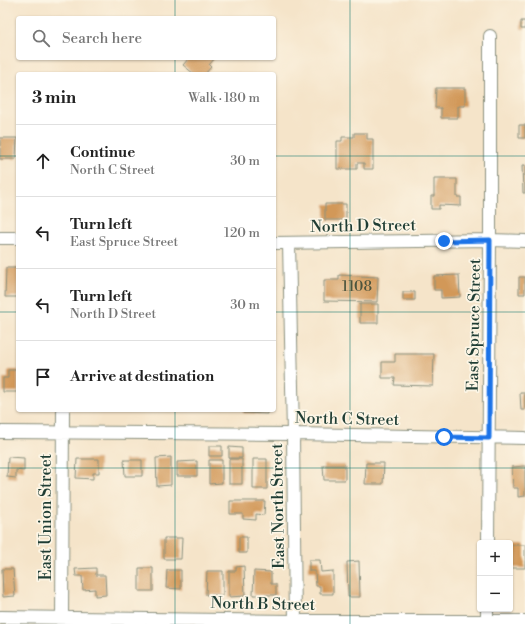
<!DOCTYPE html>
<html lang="en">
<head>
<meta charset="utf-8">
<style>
	:root { --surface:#fff; --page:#f6f6f6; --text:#222; --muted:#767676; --line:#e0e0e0 }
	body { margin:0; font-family:"Libre Bodoni",serif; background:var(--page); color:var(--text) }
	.controls { position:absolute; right:12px; bottom:12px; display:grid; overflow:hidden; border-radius:4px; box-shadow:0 1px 3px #0004 }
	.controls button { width:36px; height:36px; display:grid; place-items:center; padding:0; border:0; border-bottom:1px solid var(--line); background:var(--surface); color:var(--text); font:20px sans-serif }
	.stop { position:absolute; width:12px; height:12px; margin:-9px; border:3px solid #1a73e8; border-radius:50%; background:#fff }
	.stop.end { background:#1a73e8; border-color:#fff; box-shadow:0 1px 4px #0008 }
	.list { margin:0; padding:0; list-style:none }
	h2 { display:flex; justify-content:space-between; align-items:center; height:52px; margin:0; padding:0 16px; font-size:17px }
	h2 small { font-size:13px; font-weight:400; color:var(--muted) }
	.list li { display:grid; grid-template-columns:26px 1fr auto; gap:12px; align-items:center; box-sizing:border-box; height:72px; padding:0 16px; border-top:1px solid var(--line) }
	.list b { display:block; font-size:15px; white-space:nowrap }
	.list p { margin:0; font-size:13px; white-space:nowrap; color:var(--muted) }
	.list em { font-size:13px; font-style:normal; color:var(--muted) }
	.icon { flex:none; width:22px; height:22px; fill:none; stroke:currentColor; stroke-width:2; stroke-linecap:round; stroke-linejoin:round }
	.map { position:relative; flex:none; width:525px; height:624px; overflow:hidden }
	.search { position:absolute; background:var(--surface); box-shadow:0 1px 3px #0004; left:16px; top:16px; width:260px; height:44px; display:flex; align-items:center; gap:10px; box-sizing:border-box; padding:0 14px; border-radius:4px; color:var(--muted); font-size:15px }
	.panel { position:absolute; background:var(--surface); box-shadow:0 1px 3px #0004; left:16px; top:72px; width:260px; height:340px; border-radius:4px }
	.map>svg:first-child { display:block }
</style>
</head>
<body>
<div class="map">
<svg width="525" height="624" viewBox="0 0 525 624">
	<rect width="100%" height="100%" fill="#fcf5e5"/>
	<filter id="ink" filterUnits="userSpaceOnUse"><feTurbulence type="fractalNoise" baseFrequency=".025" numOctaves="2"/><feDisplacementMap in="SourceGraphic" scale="8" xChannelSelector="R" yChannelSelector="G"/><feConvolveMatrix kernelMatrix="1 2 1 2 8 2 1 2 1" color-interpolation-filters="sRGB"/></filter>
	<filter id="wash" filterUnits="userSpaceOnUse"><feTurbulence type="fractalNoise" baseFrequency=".012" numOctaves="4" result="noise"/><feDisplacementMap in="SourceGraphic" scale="16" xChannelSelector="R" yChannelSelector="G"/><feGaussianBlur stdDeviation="0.9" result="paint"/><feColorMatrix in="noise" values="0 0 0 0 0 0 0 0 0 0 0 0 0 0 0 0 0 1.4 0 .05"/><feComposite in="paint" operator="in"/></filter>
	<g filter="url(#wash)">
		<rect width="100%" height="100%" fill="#f5e4c9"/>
		<g id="blocks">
			<path fill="#d29859" d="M521,21H525V29H521Z
				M189,58H215L209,65L211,67L205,74H194L183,65Z
				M436,88H465V106H458V118H441V108H435Z
				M519,125H525V138H519Z
				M354,133H367V139H373V169H364V163H357V169H337V141H342V137H354Z
				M0,138H17L16,159H0Z
				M522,165H525V193H523Z
				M434,179H457V197H461V206L439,205V209H431V196H434Z
				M325,204H346V220H325Z
				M6,268H18V297H5Z
				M339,275L378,277L377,302L324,301V280H339Z
				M459,275L460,297L441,298V290H434V276Z
				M519,277H525V294H519Z
				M403,292H415V300H403Z
				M360,304H378V323H360Z
				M395,354H434L433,386L394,385L395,378H382V362H395Z
				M8,370H18V392H3V378H8Z
				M520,393H525V410H521Z
				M243,410H267V414L243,413Z
				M209,446H222V456H209Z
				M229,447L242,448V458H229Z
				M8,457L24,458V471L16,470V478L7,477Z
				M171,457V485L157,486L156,458Z
				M77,459H99V473H93V479L76,478Z
				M229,459H242V484H229Z
				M253,459H267V489H253Z
				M124,460H142V476H125Z
				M209,460H222V483L209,484Z
				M197,461V476H177V462Z
				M366,463H384L383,484H365Z
				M323,465H345V480H324Z
				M525,466V496L518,497V488H513L512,467Z
				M230,501H265L264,515L256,514V520L243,519V514H230Z
				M239,537H247V553H239Z
				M164,538H182L181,559H164Z
				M510,545H525V568H510Z
				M309,560H320L321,572L333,571V594H320V586H316L315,571H309Z
				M359,561L360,597H348L347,562Z
				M244,566L245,596L229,597V571H236V567Z
				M96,568V575H105L106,595L95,596V589L83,590L82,576H76L75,569Z
				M139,568H153V591H139Z
				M2,569H13L15,596L3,597Z
				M167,570H181V589L166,588Z
				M207,571H223V595H206Z
				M254,571L271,572V584H276V595H253Z"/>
		</g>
	</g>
	<g filter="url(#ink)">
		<use href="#blocks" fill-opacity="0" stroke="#8a907e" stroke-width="1"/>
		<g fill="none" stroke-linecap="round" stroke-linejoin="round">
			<defs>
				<path id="street" d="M0,238H18
					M274,243L490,240L525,241
					M289,243L293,434L295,624
					M0,432L293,434L525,438
					M488,543L490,240V36
					M0,617L295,621H525
					M62,624L63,410
					M487,624V609"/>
			</defs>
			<use href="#street" stroke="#8a907e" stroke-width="14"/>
			<use href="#street" stroke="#fff" stroke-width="12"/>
		</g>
	</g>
	<g fill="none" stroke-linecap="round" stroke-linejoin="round" filter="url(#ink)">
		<path stroke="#1a73e8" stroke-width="5" d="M444,437L489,438L490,240L444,241"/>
	</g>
	<path fill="none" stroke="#0f766e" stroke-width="1" stroke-opacity="0.55" d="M175,0V18M350,0V624M175,58V74M0,156H18M274,156H525M0,312H18M274,312H525M175,410V624M0,468H525"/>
	<g text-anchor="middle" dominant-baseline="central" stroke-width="3.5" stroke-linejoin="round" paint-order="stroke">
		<g font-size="14" fill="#4c543d">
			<text x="357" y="287">1108</text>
		</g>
		<g font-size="16" fill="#1f3d34" stroke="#fcf5e5">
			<text transform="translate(363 226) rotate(-1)">North D Street</text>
			<text transform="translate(474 325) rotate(-89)">East Spruce Street</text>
			<text transform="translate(347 419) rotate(1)">North C Street</text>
			<text transform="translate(278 506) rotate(-91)">East North Street</text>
			<text transform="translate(46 517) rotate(-90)">East Union Street</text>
			<text transform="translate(263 604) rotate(1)">North B Street</text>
		</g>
	</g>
</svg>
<div class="controls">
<button>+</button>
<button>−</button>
</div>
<div class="stop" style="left:444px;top:437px"></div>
<div class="stop end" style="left:444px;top:241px"></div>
<div class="search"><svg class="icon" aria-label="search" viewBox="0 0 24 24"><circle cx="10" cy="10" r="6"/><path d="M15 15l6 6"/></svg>Search here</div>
<section class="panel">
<h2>3 min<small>Walk · 180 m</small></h2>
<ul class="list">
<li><svg class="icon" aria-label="ahead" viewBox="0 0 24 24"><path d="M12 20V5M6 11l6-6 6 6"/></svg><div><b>Continue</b><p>North C Street</p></div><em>30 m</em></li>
<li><svg class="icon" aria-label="left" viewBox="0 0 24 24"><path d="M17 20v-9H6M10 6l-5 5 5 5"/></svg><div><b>Turn left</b><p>East Spruce Street</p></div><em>120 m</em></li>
<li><svg class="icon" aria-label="left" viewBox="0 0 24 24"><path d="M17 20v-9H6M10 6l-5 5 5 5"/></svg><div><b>Turn left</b><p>North D Street</p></div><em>30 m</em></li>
<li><svg class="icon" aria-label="arrive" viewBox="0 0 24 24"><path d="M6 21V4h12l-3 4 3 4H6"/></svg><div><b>Arrive at destination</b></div></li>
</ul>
</section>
</div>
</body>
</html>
